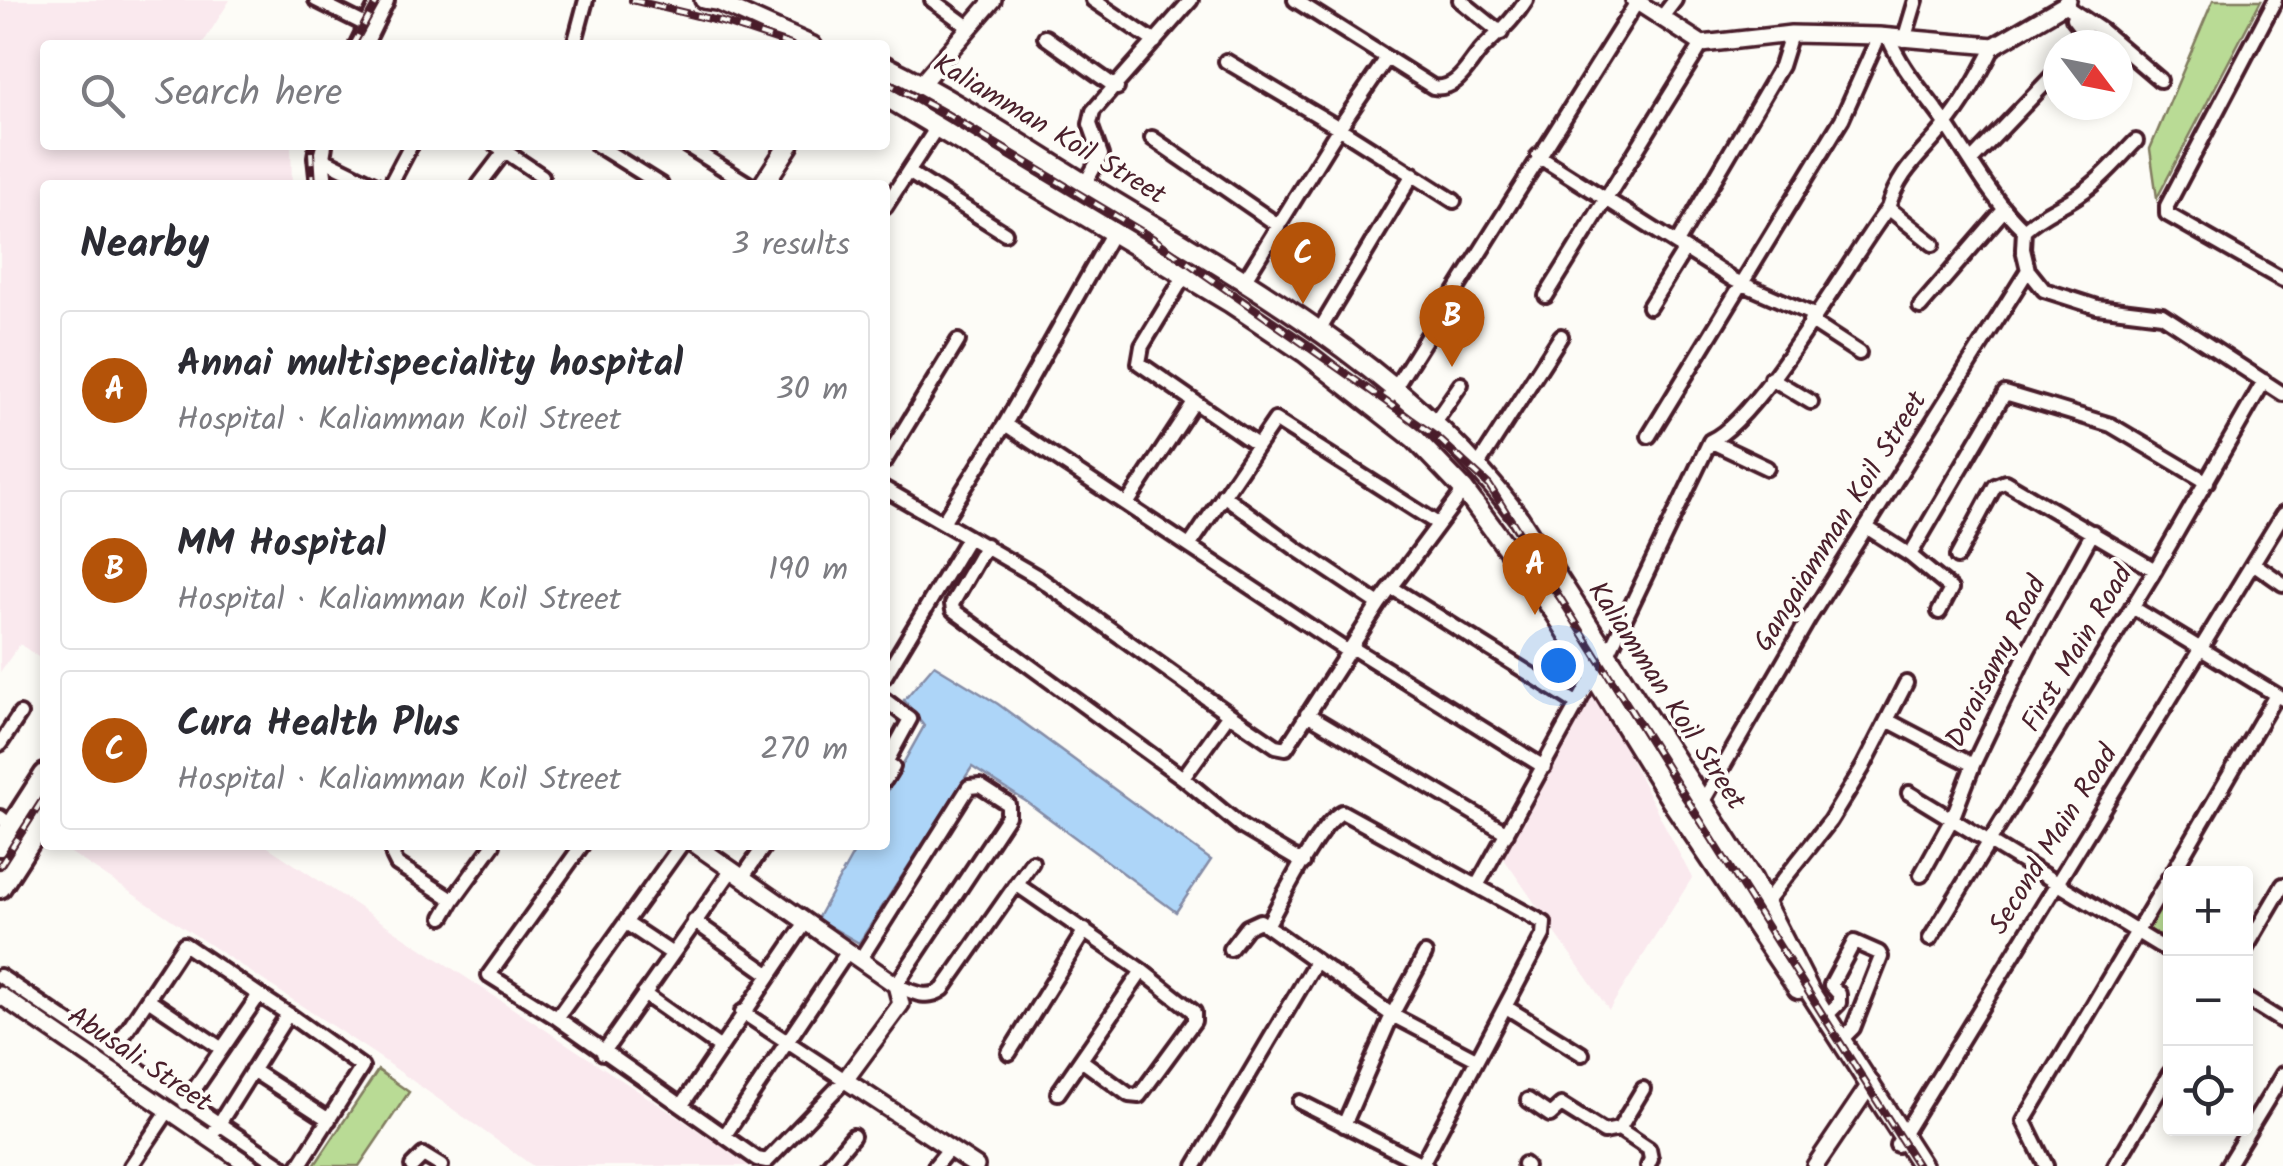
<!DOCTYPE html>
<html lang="en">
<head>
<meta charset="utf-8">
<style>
	:root { --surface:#fff; --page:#f2f2f3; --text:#2b2b33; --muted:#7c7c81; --line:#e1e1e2; --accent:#b45309 }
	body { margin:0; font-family:Kalam,sans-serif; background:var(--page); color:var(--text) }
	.controls { position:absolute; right:30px; bottom:30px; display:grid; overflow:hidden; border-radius:10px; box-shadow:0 5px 15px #0003 }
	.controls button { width:90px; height:90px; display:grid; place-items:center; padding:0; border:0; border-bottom:2px solid var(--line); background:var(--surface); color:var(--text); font:50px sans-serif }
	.compass { position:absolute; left:2043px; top:30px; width:90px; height:90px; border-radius:50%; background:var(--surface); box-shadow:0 5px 15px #0003; rotate:122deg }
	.you { position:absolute; left:1558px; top:665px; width:35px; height:35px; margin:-25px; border:8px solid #fff; border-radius:50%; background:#1a73e8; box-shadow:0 0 0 15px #1a73e833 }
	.badge { display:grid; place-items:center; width:65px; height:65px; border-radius:50%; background:var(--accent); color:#fff; font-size:32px; font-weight:700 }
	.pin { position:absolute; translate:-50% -82px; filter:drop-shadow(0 2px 5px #0008) }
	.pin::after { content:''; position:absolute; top:52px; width:35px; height:30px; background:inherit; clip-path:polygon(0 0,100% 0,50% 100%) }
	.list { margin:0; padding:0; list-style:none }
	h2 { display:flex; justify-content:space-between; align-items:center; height:130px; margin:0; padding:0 40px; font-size:42px }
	h2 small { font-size:32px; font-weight:400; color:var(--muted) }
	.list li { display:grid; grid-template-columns:65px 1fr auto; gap:30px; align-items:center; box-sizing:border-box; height:160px; margin:0 20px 20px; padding:0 20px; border:2px solid var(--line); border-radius:10px }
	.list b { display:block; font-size:38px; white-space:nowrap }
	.list p { margin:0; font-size:32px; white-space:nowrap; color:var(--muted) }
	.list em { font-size:32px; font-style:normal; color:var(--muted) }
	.icon { flex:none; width:55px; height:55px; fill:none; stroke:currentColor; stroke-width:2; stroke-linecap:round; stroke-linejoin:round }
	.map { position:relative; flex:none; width:2283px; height:1166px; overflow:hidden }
	.search { position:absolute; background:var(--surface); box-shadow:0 5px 15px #0003; left:40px; top:40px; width:850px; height:110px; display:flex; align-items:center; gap:25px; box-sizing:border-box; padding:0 35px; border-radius:10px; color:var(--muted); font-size:38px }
	.panel { position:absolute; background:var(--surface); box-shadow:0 5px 15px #0003; left:40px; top:180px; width:850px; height:670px; border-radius:10px }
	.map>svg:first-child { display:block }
</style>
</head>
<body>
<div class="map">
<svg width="2283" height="1166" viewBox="0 0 2283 1166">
	<rect width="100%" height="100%" fill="#fdfcf7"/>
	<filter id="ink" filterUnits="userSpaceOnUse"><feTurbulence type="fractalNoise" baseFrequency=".01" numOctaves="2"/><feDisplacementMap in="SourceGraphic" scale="20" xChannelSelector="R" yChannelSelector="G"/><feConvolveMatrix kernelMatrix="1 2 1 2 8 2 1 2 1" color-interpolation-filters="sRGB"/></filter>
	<g filter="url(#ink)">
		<path fill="#fae9ee" d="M0,0H230L202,45H45V145H291L292,185H45V662L20,644L0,672Z
			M1595,691L1692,878L1609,1010L1502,856Z
			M59,845H265L752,1166H533L379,1057Z"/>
		<path fill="#b9db95" stroke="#827d60" stroke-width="2.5" d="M2213,0H2261L2157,198L2150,149Z
			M2170,884V947L2143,930Z
			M378,1070L409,1092L359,1166H314Z"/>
		<path fill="#add5f8" stroke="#858ca6" stroke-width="2.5" d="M934,665L998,704L1211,860L1176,912L1027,802L972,767L859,943L817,919L858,845H885V796L924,726L904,700Z"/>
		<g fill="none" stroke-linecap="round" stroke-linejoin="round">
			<defs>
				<path id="minor" d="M316,0L362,23
					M932,0L970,28
					M1093,0L1155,42
					M1460,0L1501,33
					M2275,0L2167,206V214L2283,280
					M2064,5L2101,30L2160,80
					M1662,17L1675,0
					M2073,18L2088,37L2083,45
					M1888,36C1902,71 1928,97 1949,128C1973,164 1993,201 2024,230L2023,249L2028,270L2044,290L2097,307L2162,315L2283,394
					M1045,37L1117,88
					M1904,40L1916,0
					M574,45L586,0
					M1387,58L1433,87C1458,91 1468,64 1482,49C1499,32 1513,21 1526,0
					M1226,61L1339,128L1387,58L1295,0
					M1152,138L1278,225
					M496,145L542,176
					M597,145L661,185
					M686,145L750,185
					M1538,156L1734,280L1814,315
					M319,157L376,185
					M1971,161L2058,70
					M910,173L1005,233
					M1085,184L1101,155L1090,124L1093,111L1191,0
					M390,185L411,145
					M479,185L508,147
					M885,207L937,127
					M1888,208L1933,244
					M2024,230C2045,211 2063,207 2084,191C2104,177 2119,158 2136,141
					M1677,243L1781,66L1791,34
					M1185,275L1142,346L1139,363L1257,445
					M1244,281L1339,128L1454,201
					M1546,296L1702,44
					M1649,307L1685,249
					M1920,307L2003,211
					M1810,321L1859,353
					M1319,331L1413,174
					M1771,378L1811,402
					M1381,410L1637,2
					M1434,423L1461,384
					M1005,424L1347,651
					M1649,436L1842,119L1879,36
					M1710,441L1767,468
					M885,461L958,341
					M1477,467L1561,336
					M885,489L1036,576L1229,714L1276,746L1286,748L1379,604L1464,490
					M1223,495L1298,550L1379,604
					M1127,504L1194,402
					M943,522L1005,424L1114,230
					M1866,527L1910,555L1951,589L1939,612
					M986,545L952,604L953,610L1183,778L1242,827L1303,863
					M1190,545L1275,420L1438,524
					M1910,555L2005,393L2111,425L2207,482
					M1957,557L1995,486L2005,482L2155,570
					M2253,563L2283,584
					M1391,587L1578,704
					M2132,607L2283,699
					M1351,647L1544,767
					M1608,654L1710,441C1759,420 1849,259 1888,208C1899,170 1921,156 1945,126C1965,102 1980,74 1994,46
					M885,676L968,538
					M885,700L910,719L886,763L893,767L885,780
					M1307,714L1507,833
					M1887,720L1973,765
					M0,744L20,714
					M1183,778L1229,714
					M1909,793L2170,952
					M1702,803L1808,620L2028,270
					M0,817L12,826
					M396,845L393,856L397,864L453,900L443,917
					M582,845L489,975L557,1018L757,1159L767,1161L845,1080L742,1012
					M2172,874L2276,695
					M1921,875L1953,817L1973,765L2028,650L2093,532
					M742,878L765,845
					M1016,884L1142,971L1194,1012V1021L1139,1096L1129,1095L1081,1060
					M1478,884L1593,676
					M453,900L493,845
					M1765,903L1830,821L1863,767L1906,683
					M694,921L769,974
					M626,923L671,953
					M1267,926C1282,899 1318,825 1342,812L1544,923L1543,935L1422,1164
					M1930,939L2155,570L2264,381
					M2246,948L2283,885
					M1230,949L1247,927L1260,921L1392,1015L1476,1059
					M860,960L969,787L980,786L1008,804V816L896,985C912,992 927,1001 943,989L1032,862
					M0,976L282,1166
					M644,994L719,1047
					M148,999L222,1049
					M2246,999L2283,1022
					M1506,1007L1582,1054
					M288,1014L362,1067L299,1166
					M1826,1016L1839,1003V994L1831,985L1854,942L1879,953L1881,957L1853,1028L1842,1039
					M557,1018L681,845
					M112,1053L184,944L259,995L185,1103
					M603,1053L731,871
					M1009,1053L1085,930
					M252,1070L329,1120
					M1058,1093L1142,971
					M1528,1100L1550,1115L1561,1105L1604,1132L1619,1129L1649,1149L1651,1159L1648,1166
					M1300,1102L1426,1166
					M682,1105L806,922
					M1344,1125L1392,1015L1425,954
					M1619,1129L1643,1089
					M215,1130L288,1014L259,995
					M725,1135L848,951
					M1897,1145L2283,514
					M1524,1164L1526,1166
					M131,1166L168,1111
					M412,1166L423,1155L441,1166
					M828,1166L853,1136
					M935,1166L949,1149
					M1195,1166L1315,963
					M2046,1166L2024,1121L2170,876
					M2115,1166L2170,1073
					M2227,1166L2283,1074"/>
				<path id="tertiary" d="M703,0L717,2L813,45
					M1634,0L1702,44L1791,34L1879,36L1994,46L2064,5L2068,0
					M921,84L993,0
					M696,845L896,985L901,1004L845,1080L976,1166
					M0,995L250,1166
					M1815,1166L1871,1083"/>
				<path id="secondary" d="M885,66C960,103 1029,150 1101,194C1252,285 1412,374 1519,518L1752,879L1810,992L1922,1166
					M885,96L1231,303L1304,352L1415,439L1464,490L1556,614L1671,800L1798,989
					M763,185L789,145"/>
				<path id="primary" d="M361,45L383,0
					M321,145L319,157L322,185
					M0,845L45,775
					M0,887L45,817"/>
			</defs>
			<use href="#minor" stroke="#4a1f2b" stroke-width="20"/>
			<use href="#tertiary" stroke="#4a1f2b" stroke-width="22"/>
			<use href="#secondary" stroke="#4a1f2b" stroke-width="25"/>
			<use href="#primary" stroke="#4a1f2b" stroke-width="28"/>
			<use href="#minor" stroke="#fdfcf7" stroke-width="12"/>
			<use href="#tertiary" stroke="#fdfcf7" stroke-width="15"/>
			<use href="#secondary" stroke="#fdfcf7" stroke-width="18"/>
			<use href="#primary" stroke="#fdfcf7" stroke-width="20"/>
			<defs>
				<path id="rail" d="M632,0L722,22L791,45
					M353,45L378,0
					M885,82L943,112L1154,239L1438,438L1489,485L1918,1166
					M313,185L311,152L313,145
					M0,866L45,796"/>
			</defs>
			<use href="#rail" stroke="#4a1f2b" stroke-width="8"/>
			<use href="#rail" stroke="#fdfcf7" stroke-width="4" stroke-dasharray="11" stroke-linecap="butt"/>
		</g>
	</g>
	<g text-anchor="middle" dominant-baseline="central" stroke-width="8" stroke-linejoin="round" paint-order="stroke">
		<g font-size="28" fill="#4a1f2b" stroke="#fdfcf7">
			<text transform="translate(1049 130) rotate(31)">Kaliamman Koil Street</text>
			<text transform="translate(1841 522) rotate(-58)">Gangaiamman Koil Street</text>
			<text transform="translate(2078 649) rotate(-59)">First Main Road</text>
			<text transform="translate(1997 662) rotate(-63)">Doraisamy Road</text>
			<text transform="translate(1666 696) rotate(57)">Kaliamman Koil Street</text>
			<text transform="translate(2054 840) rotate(-58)">Second Main Road</text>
			<text transform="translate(139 1060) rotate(34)">Abusali Street</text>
		</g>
	</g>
</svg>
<div class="controls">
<button>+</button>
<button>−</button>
<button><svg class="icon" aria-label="locate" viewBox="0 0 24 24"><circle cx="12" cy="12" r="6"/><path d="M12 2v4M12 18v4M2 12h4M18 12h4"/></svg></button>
</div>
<svg class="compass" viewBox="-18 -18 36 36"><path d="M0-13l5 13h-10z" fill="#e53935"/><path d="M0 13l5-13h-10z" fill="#7c7c81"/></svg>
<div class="you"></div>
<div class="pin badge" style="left:1535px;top:615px">A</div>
<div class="pin badge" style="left:1452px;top:367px">B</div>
<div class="pin badge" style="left:1303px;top:304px">C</div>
<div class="search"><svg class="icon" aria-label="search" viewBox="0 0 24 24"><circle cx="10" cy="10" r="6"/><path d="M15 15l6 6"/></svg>Search here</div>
<section class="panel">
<h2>Nearby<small>3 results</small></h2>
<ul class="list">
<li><span class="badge">A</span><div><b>Annai multispeciality hospital</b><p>Hospital · Kaliamman Koil Street</p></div><em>30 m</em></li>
<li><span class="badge">B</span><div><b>MM Hospital</b><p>Hospital · Kaliamman Koil Street</p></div><em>190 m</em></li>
<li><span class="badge">C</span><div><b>Cura Health Plus</b><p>Hospital · Kaliamman Koil Street</p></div><em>270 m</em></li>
</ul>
</section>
</div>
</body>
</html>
